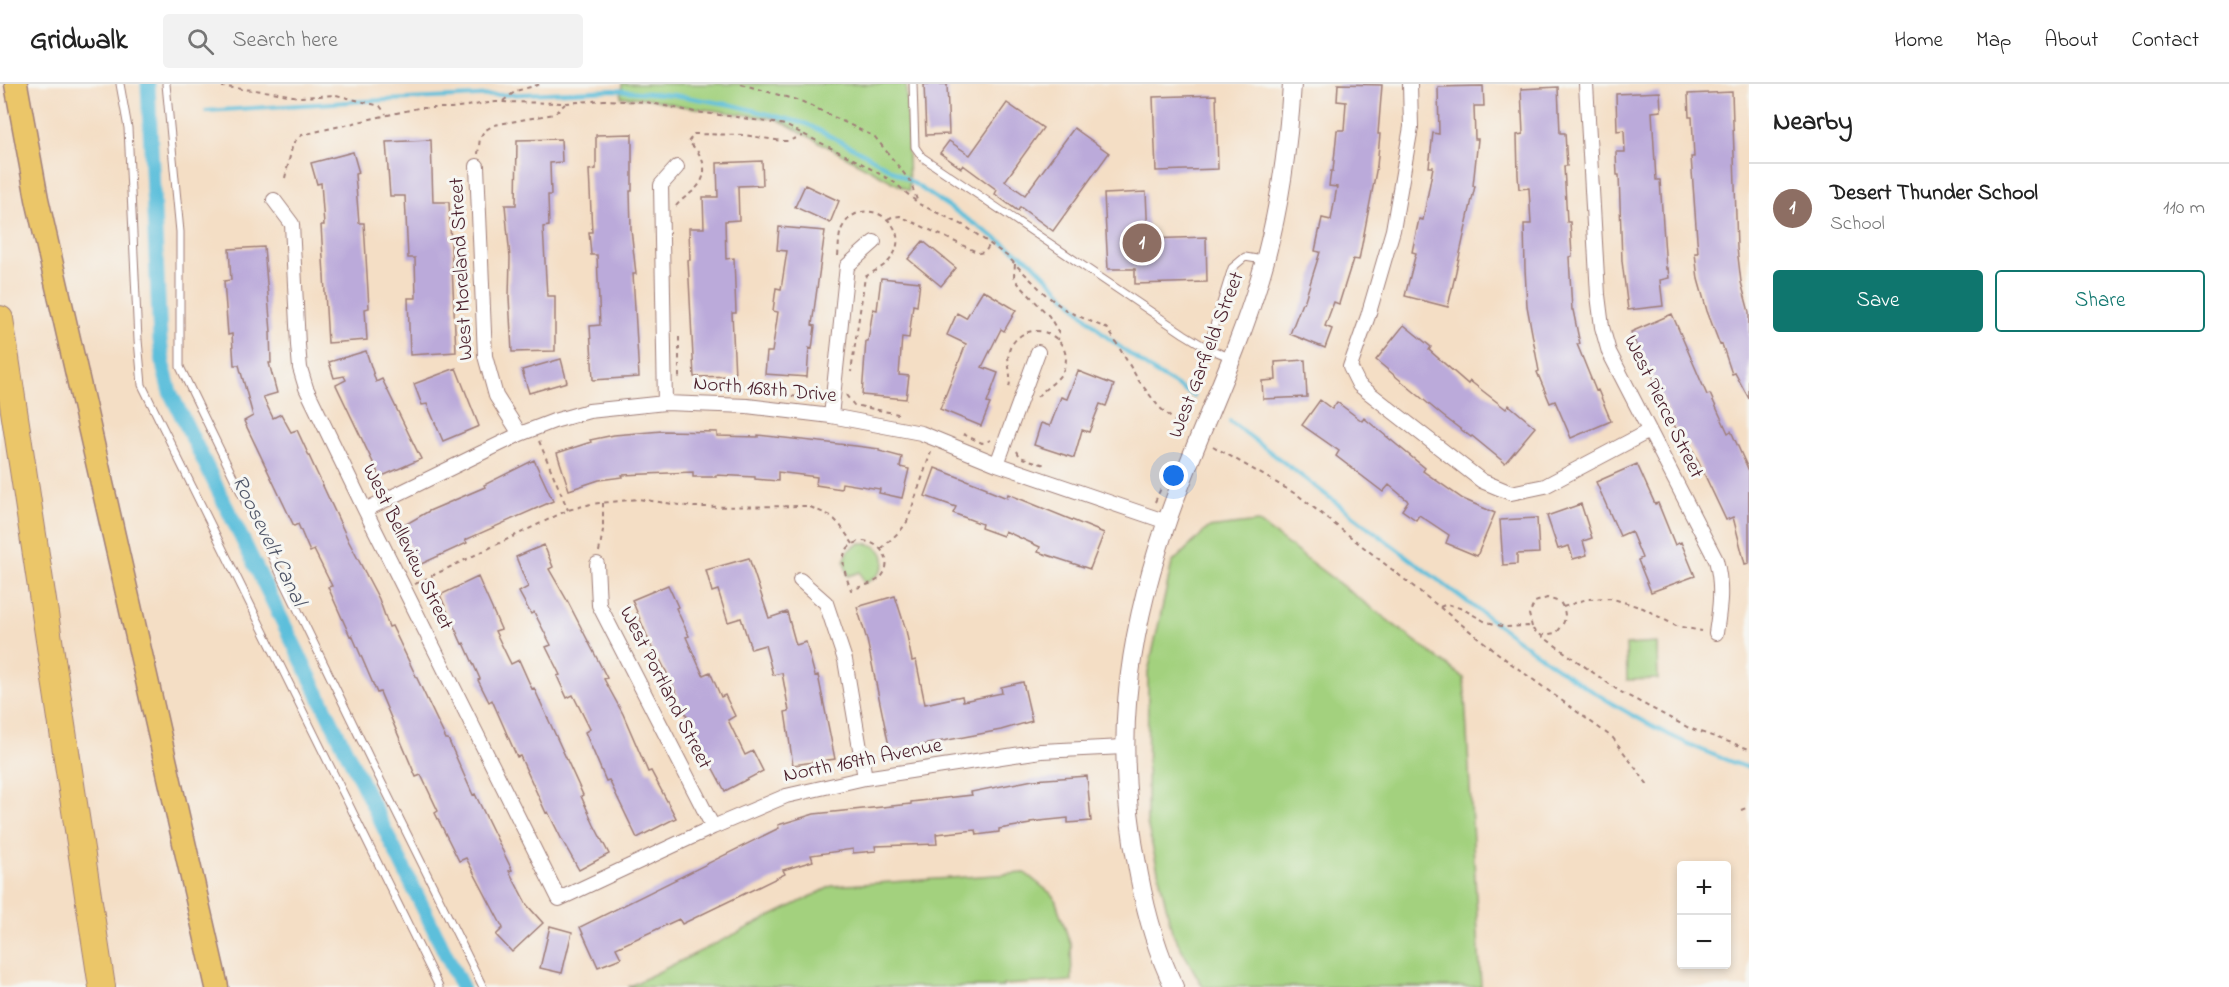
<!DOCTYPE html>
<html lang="en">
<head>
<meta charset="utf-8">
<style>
	:root { --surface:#fff; --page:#f2f2f2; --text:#222; --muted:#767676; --line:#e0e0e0; --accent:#0f766e }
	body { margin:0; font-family:"Indie Flower",sans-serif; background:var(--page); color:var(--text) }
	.controls { position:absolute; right:18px; bottom:18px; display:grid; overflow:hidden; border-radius:6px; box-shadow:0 3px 9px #0003 }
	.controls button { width:54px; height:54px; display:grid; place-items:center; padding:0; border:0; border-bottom:2px solid var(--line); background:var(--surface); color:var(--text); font:30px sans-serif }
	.you { position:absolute; left:1174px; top:392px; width:21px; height:21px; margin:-15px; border:4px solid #fff; border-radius:50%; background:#1a73e8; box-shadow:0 0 0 9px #1a73e833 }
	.badge { display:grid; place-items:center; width:39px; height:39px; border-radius:50%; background:var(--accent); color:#fff; font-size:20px; font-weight:700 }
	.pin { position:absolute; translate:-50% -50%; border:3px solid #fff; box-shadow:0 2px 6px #0006 }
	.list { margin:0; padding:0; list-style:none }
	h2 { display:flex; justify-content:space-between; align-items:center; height:78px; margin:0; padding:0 24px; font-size:26px }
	h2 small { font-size:20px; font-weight:400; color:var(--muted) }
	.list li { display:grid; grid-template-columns:39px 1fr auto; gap:18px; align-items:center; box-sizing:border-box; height:90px; padding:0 24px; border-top:2px solid var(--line) }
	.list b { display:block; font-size:22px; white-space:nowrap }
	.list p { margin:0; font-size:20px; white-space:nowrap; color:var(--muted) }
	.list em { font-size:20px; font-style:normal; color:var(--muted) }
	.actions { display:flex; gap:12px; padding:18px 24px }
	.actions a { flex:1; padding:14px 0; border:2px solid var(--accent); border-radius:6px; text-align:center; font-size:21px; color:var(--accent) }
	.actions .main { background:var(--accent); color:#fff }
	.icon { flex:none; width:33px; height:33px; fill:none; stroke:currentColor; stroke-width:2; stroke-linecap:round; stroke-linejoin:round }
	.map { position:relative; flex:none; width:1749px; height:903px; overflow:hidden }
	header { display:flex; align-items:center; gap:36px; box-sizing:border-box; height:84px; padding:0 30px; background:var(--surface); border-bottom:2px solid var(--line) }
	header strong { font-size:28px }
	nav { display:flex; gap:33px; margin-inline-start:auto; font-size:21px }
	.search { width:420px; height:54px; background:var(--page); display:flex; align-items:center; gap:15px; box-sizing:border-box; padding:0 21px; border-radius:6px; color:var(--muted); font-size:22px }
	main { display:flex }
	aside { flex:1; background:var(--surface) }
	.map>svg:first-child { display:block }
</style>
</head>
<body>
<header>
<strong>Gridwalk</strong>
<div class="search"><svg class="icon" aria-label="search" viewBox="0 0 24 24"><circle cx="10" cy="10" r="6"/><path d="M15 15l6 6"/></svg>Search here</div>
<nav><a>Home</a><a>Map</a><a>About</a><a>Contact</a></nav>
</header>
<main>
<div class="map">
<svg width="1749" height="903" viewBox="0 0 1749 903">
	<rect width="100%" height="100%" fill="#f6f6f2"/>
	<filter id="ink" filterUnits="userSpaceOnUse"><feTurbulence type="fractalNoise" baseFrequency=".0167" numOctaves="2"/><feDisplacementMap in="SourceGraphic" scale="12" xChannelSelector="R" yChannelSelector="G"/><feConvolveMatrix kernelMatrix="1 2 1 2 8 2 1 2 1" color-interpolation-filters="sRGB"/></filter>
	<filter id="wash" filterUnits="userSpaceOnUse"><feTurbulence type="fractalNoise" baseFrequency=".008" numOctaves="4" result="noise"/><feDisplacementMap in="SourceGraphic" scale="24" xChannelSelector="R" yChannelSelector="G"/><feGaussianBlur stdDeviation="1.35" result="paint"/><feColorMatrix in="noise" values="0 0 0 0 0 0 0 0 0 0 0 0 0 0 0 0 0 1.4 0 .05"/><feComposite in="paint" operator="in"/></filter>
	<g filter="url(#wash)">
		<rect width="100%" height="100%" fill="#f4dec5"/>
		<path fill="#a3d17e" stroke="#767854" stroke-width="1.5" d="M622,0H906L909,107L777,35L681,22L647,14L621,13Z
			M1258,438L1464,594L1481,903H1203L1172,848L1147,739L1148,588L1172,479L1208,444Z
			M860,459C892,459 891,490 864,499L860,488L848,492L844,477L849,466Z
			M1657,559L1658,595L1627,596L1626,561Z
			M1025,789L1054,812L1071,862L1072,897L1003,901V903H628L832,802Z"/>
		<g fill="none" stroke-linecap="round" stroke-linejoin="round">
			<path stroke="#5dbfdb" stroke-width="4" d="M206,27L365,17L614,6L674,11L733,21L807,40L865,70L910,97L1032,178L1104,251L1154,288L1194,312
				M1230,337C1304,394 1379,452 1454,508C1545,577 1639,648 1749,684"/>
			<path stroke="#5dbfdb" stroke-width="15" d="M148,0L160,256L164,285L170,308L462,903"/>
		</g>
		<g id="blocks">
			<path fill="#bbaada" d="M924,0H947L949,50L926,51Z
				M1338,0L1382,1L1378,50H1380L1377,82L1359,176L1353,175L1339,220L1334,218L1325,242L1332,245L1325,264L1290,250L1302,219H1304L1320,168L1315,167L1322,134L1331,136L1337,103L1329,102L1331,87H1333L1337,46H1344L1346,18L1337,17Z
				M1483,2L1484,22H1474L1475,55H1478L1473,102H1475L1448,223L1405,212L1416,169L1412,168L1419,135L1423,136L1433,83H1429L1433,49L1439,50L1438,3Z
				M1558,3L1560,49H1565L1567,82H1564L1567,138H1570L1572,172L1569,173L1572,226H1573L1580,260H1577L1596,307L1598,306L1611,337L1571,354L1555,317L1550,319L1537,288L1539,287L1527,222L1525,185L1524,140H1531L1529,104L1519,105L1518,91L1517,51L1523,50L1521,5Z
				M1660,8L1661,27L1652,28L1656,96H1660L1666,185L1668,184L1669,194L1660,196L1663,222L1628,226L1622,177L1619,91H1617L1616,68H1625L1624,46L1617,47L1616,10Z
				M1732,8L1737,164L1741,198L1749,228V315L1735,289L1732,290L1722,260L1720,261L1707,227L1698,195L1695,169H1698L1691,73H1694L1692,33H1689L1688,10Z
				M1216,11L1218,85L1156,87L1153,13Z
				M1007,19L1043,44L1005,97L1025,111L1074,44L1109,69L1053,147L1020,123L1018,127L995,110L997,106L963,81L961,84L940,69L949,57L970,71Z
				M632,50V107H630L631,145L636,190H633L639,293L593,296L590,242L600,241L597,171H591L589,148H592L589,86L596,85V51Z
				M561,55L562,78L550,79L551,111H548L549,142L543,143L547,212H555V267L512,268L509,213L510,174L505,121H516L517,56Z
				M431,56L433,118H449L456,268L410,271L408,214H416L415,174H408L405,112H390L386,58Z
				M353,68L359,89L355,90L359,139H364L369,224L365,225L367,256L328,259L321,141H324L321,99L317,100L311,79Z
				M762,77L763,101L738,102L739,136L725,137L726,175L734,174L736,229H732L735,292L694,293L688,176H690L689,144H704L703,113H718L717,79Z
				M805,101L839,117L830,139L795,123Z
				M1146,108L1148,155L1206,153L1207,198L1135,200V185H1108L1104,110Z
				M779,143L825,147L812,241L815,242L812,265L809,264L807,293L765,290L767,268H772L778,228L773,227L776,204L781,205L787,167L777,166Z
				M923,157L956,184L941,202L908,175Z
				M264,163L271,248H270L271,279H269L277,309L263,313L273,334L281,330L291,348L297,346L349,458L379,515L389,543L392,542L446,655H448L473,711L475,710L512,786L509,787L527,821L543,839L512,868L496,851L503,844L466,774L459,777L435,729L438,727L421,691L416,693L380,608L377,609L352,551L350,552L328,503L332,502L314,466L310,468L298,440L294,442L244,337L253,332L239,281H234L232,250L228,251L224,197L231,196L229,165Z
				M881,194L920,198L917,222L913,221L909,254L902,253L899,291L909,292L906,315L862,311L866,257H868L873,225L877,226Z
				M983,206L1016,226L1004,247L1001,245L982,283L998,289L987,319L990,320L981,342L940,325L966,260L947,251L957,229L966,234Z
				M1672,230L1707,311L1710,310L1728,349L1731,347L1749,387V479L1745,480L1733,433L1726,436L1689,358L1683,361L1647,279L1644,281L1631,248Z
				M1404,241L1431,263L1429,266L1468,300L1470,297L1506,325L1509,321L1535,343L1505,379L1472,352L1471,353L1443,332L1376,276Z
				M366,267L376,298L382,295L421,375L380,393L336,301L346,296L344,292L334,294L329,278Z
				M561,275L567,298L529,309L522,286Z
				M1305,276L1307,313L1263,315L1262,297L1276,296L1275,278Z
				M456,284L479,342L443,357L427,320L422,321L414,300Z
				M1078,287L1114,301L1106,322L1100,320L1089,348L1082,346L1074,374L1034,361L1041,339L1050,342L1061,313L1067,315Z
				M1320,316L1332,325L1337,318L1362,337L1364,334L1425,384L1423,387L1463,415L1495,429L1477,472L1446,459L1449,451L1419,431L1416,436L1402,426L1408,417L1389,401L1383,408L1336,372L1339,367L1302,341Z
				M662,347L717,348V352L758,353V351L856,362L879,365V367L902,373L900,383L909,385L902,414L879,409L880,405L842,399L841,405L816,401L817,393L778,388V397L755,395V393L716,391V393H693V388L622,391L623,393L599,396L569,406L557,369L591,358L590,356L614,351Z
				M534,376L553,417L465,456L467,459L419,481L401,443L429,427L485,403L484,401Z
				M1637,380L1655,420L1658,419L1675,461L1681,458L1695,492L1651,508L1638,476L1642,474L1631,447L1620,452L1596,398Z
				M935,384L987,404V406L1007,414L1008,410L1104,449L1090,485L1038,468L1040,463L1005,447L1003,452L981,444L982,440L953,429L956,423L925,412Z
				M1581,420L1592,454L1583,457L1587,471L1573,475L1569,462L1558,465L1547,432Z
				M1537,434L1539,469L1517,470V480L1503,481L1500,436Z
				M544,461L553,483L549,485L568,518L607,594L604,595L623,630L648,688L651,687L676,734L637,754L609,696L606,697L585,648L590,645L573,611L567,614L557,592L560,591L546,563L551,561L534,528L531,530L519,508L528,503L516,473Z
				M749,474L769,534L787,528L796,561L806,558L815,592L818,591L835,675L793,681L785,628L789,627L782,589L773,591L765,561L751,565L741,534L728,538L718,506L712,508L706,486Z
				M478,493L501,545L495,547L511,580L519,576L532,605L534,604L583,711L581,712L594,741L609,770L579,786L562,756L548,728L546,729L520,672L517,673L492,616L489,618L478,596L480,595L464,559L462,560L440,511Z
				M668,501L678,523L676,524L689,552L686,553L703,591L710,588L721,613L725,611L735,632L728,636L745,671L753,667L763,687L725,707L711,681H709L670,595L656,568L654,569L632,516Z
				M895,512L906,546L912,577L916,576L925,620L962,612L963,617L1002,609L1001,603L1023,598L1032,637L1001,646L890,667L867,556L857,523Z
				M1087,692L1091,737L1068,739V734L1030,738V740L999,745V748L977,751L976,746L936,750L937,760L875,762L876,767L853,769V765L811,771L813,777L783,786L785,790L682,840L679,835L616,864L621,874L598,883L580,843L779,744L778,741L814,730L911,720V718L972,711L971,708L1033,696Z
				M550,842L572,848L562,889L540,884Z"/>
		</g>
	</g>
	<g filter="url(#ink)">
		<use href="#blocks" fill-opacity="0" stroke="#9f7e78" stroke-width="1.5"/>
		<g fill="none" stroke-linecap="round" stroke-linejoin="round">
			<defs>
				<path id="service" d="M120,0L128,44L138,256L142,301L439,903
					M166,0L180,148V283L372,679L483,903
					M913,0L915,63L922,73L1184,250L1207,264L1232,274
					M1207,264L1232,184L1245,173L1263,176"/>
				<path id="minor" d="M1410,0L1411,43L1393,146L1368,232L1350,283L1359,301L1482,397L1511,409L1545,402L1649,347
					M1586,0L1598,211L1602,243L1609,268L1716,476C1723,502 1720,523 1716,549
					M477,82L485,272L496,312L520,350
					M274,116L292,140L298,261L300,284L306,304L365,426L559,815L713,743L786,712L865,694L1041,667L1124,663
					M665,319L661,101L677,83
					M831,332L847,182L874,158
					M997,380L1038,268
					M365,426L520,350L554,337L589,327L665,319L747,322L831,332L921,349L997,380L1167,438
					M597,480L599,521L713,743
					M800,496L826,519L845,576L865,694"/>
				<path id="tertiary" d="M1174,903C1157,868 1146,829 1139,791C1113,665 1125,561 1166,440C1194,357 1235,278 1260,194C1279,131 1288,66 1292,0"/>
				<path id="primary" d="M16,0L37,115L217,903"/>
				<path id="motorway" d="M0,235L102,903"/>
			</defs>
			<use href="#service" stroke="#9f7e78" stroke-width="9"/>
			<use href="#minor" stroke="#9f7e78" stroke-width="16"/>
			<use href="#tertiary" stroke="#9f7e78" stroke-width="20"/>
			<use href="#primary" stroke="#9f7e78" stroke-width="25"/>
			<use href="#motorway" stroke="#9f7e78" stroke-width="28"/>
			<path stroke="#9f7e78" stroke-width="2" stroke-dasharray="4.5 4.5" stroke-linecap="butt" d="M223,0V3L273,8L298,13L336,11L380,22L386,30
				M741,0L803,18L875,53L910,97L917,116
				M503,17L516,7L541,0
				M478,70L480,54L484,47L494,41L554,30L565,20
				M285,94L293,59L302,51L418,24H451L496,18L566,19L604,16L646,18L695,28L737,33L785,41L861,79L895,99L919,120L965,142L1007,172L1046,211L1067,227L1108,245L1139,297L1159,323L1185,346
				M676,122C683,113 694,109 700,99C710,84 700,67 688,58L694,50L745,51L781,57H788L802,52
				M888,135L892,133L900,132L979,169L985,168L990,160
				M838,172C839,164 838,152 842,144C862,105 920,143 888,178C882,184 872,188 865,193L851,288
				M1015,180L1014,192L1016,197L1049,232L1059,249L1058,256
				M679,253V295
				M1009,303C1013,289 1004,275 1011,262C1031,229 1078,256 1063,287C1057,298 1045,304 1037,313
				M774,310L808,314L813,316L820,310
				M846,311L854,321L898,330
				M963,350L982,359L991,356
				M539,357L568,426
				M1213,362L1299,412L1509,578L1613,654L1648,701
				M1017,367L1020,373L1045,381
				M1155,418L1161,404
				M863,457C880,458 894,476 882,492C875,500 861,502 851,506C844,487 834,462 863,457Z
				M881,465L901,446L907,438L931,368
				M599,468L603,446V419
				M415,500L568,426L591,420L638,415L694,423L808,422L831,432L840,441L853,460
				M1440,523L1447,520L1463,525L1484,537L1505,543L1528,542L1619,607L1689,644L1749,665
				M1563,523L1587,515L1610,514L1643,524L1676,542L1702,547
				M1532,543L1529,530L1535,518L1547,514L1560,518C1568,530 1566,539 1556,549L1543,551
				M1741,726L1749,723"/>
			<use href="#service" stroke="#fff" stroke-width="7"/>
			<use href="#minor" stroke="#fff" stroke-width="14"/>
			<use href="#tertiary" stroke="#fff" stroke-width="18"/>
			<use href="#primary" stroke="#ebc669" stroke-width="22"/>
			<use href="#motorway" stroke="#ebc669" stroke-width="26"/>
		</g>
	</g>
	<g text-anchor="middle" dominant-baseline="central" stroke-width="6" stroke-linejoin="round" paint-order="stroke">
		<g font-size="21" fill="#4a1f2b" stroke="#f6f6f2">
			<text transform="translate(462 185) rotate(-93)">West Moreland Street</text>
			<text transform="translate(1207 271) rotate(-69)">West Garfield Street</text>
			<text transform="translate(765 306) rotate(5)">North 168th Drive</text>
			<text transform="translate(1663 323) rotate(64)">West Pierce Street</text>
			<text transform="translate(407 463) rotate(64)">West Belleview Street</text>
			<text transform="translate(665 604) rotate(63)">West Portland Street</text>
			<text transform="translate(863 677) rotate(-11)">North 169th Avenue</text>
		</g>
		<g font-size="22" font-style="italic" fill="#515769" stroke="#f6f6f2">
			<text transform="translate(268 457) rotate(64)">Roosevelt Canal</text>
		</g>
	</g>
</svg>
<div class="controls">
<button>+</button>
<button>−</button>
</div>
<div class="you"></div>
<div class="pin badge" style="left:1142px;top:159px;background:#8d6e63">1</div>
</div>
<aside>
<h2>Nearby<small></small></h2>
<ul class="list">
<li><span class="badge" style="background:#8d6e63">1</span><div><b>Desert Thunder School</b><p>School</p></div><em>110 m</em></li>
</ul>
<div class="actions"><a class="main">Save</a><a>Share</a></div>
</aside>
</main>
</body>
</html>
